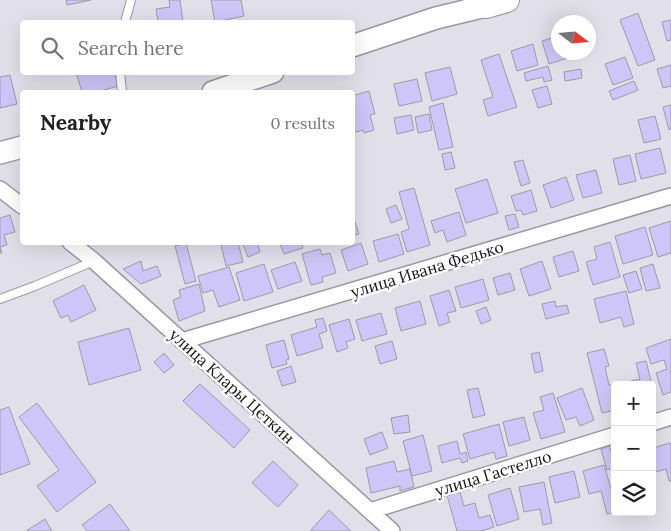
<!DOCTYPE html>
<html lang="en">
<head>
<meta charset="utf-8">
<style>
	:root { --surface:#fff; --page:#f2f2f2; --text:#202124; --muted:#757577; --line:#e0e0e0 }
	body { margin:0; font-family:Lora,serif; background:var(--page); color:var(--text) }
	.controls { position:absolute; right:15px; bottom:15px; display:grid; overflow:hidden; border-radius:5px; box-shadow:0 5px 20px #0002 }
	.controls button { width:45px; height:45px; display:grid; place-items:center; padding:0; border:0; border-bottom:1px solid var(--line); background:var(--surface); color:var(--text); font:25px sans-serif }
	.compass { position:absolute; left:551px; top:15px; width:45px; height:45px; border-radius:50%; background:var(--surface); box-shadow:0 5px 20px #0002; rotate:106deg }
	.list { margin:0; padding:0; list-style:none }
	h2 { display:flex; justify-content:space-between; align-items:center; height:65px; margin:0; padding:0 20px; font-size:21px }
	h2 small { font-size:16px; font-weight:400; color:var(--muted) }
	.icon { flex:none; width:28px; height:28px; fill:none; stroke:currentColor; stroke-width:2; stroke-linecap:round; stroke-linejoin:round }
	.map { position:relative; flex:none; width:671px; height:531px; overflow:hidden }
	.search { position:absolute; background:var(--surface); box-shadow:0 5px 20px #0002; left:20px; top:20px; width:335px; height:55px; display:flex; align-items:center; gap:12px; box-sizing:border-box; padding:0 18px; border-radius:5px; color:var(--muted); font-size:19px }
	.panel { position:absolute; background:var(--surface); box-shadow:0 5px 20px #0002; left:20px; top:90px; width:335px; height:155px; border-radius:5px }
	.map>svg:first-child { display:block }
</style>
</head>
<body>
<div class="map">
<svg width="671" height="531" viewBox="0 0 671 531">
	<rect width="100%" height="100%" fill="#e1e0ea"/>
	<path fill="#cec6f8" stroke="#9c9ba4" d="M66,0H91L67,5Z
		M169,0H180L183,22H158L156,9L170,7Z
		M211,0H241L244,16L215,22Z
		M638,13L655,60L638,66L620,20Z
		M671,20V40L667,41L662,22Z
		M558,36V52H573L574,56L549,64L542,41Z
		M533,44L538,65L517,71L511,51Z
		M499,54L517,107L488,116L483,100L493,97L481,60Z
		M625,57L633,78L613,85L605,64Z
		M671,65V86L663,88L657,69Z
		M548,66L552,80L544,82L543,77L526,81L524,73Z
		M450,67L457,94L432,101L425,73Z
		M581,69L582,78L565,81L564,72Z
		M76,72H114L118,86L97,92H82Z
		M10,75L17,104L0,108V77Z
		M417,79L422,101L399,106L394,84Z
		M634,81L638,90L613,100L609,91Z
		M547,86L552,104L538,108L532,90Z
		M369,91L375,114L370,115L374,130L364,133L363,130L352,133V96Z
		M443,103L453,147L439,150L429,107Z
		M671,105V129L669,130L663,107Z
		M429,114L432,130L418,133L415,117Z
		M411,115L414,130L397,134L394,118Z
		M655,116L661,139L644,143L638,120Z
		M660,148L666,173L641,179L635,154Z
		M451,152L455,168L445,170L442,154Z
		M630,155L636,181L619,185L613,159Z
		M523,160L530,183L521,186L514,162Z
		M596,170L602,193L583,198L576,175Z
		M566,177L574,200L551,208L543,185Z
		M487,179L498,213L466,223L455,189Z
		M414,188L430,245L407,252L401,232L409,229L399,192Z
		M531,190L537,211L523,215L521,210L516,211L511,196Z
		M396,205L402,219L391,223L386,209Z
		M459,212L466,235L447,242L443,230L435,233L431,221Z
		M352,213L359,234L352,236Z
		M515,214L519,227L509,230L505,216Z
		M10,215L15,232L4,235L7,245L0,247L2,253H0V218Z
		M671,221V253L658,257L649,228Z
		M645,227L653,255L623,264L615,236Z
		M398,234L404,254L379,262L373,241Z
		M231,242H238L243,262L226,266L221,245Z
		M242,242H257L260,252L248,257Z
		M284,242H301L303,248L284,254L280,244Z
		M610,242L620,277L593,285L586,262L597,259L594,247Z
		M186,243L196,281L185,284L175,246Z
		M361,243L368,264L348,271L341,250Z
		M320,249L322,255L330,253L336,273L322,277L323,282L311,285L302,254Z
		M573,251L579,271L559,277L553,257Z
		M141,261L143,271L157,266L161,276L141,284L123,269Z
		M542,261L551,289L529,296L520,269Z
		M295,262L302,281L278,289L271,270Z
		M264,264L273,292L244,301L236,273Z
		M653,264L660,288L646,291L640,268Z
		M229,267L240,300L219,307L213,290L203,293L198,276Z
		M636,271L642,289L629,293L623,275Z
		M510,273L515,290L498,295L493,278Z
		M483,279L489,300L461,308L455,287Z
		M199,284L205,311L179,321L173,300L181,297L179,290Z
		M84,285L96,310L71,322L68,315L61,318L53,301Z
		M449,290L456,311L447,313L450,322L439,326L430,296Z
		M626,291L634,324L624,327L621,317L600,323L594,299Z
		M420,301L426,324L401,331L395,308Z
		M555,301L556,307L567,305L569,313L546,319L542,304Z
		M486,307L491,320L481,324L476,311Z
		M381,313L387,334L362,341L356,320Z
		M323,318L327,331L319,334L323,348L297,356L291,335L317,327L315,320Z
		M349,319L355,339L346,342L348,348L337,352L329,325Z
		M129,328L141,370L89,385L78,342Z
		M671,339V392L663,395L656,373L667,369L664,360L651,364L646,348Z
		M284,340L289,359L286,360L287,364L272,368L266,345Z
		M392,341L397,359L380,364L375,346Z
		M604,349L609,366L605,367L609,385L619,383L620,385H615V410L602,413L587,353Z
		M539,352L543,371L535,373L531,354Z
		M164,353L174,365L164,373L154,362Z
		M646,361L652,385H628L627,382L640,379L636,363Z
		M291,366L296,382L282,386L277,371Z
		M200,384L250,430L234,448L183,401Z
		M478,388L485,415L473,418L467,390Z
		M582,388L594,420L580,426L576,417L566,420L557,398Z
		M553,393L565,432L541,439L533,413L544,410L540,397Z
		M37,403L96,482L57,512L37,486L59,470L19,417Z
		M9,407L30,464L0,475V410Z
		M408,415L410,432L394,434L391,418Z
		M524,417L530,440L509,446L503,422Z
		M499,424L507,456L496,459L494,452L470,459L463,434Z
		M382,432L388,448L370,455L364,439Z
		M423,435L432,471L412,476L403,441Z
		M457,441L460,454L466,452L468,461L462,463L460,458L442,463L438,446Z
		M670,443L671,447V481H669L666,469L652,473V457L655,456L653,448Z
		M609,446L615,462V467L607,470L601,449Z
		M273,461L298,485L278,507L252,483Z
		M394,461L397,472L410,469L414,487L400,491V486L371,493L366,468Z
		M604,465L615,502V512L607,514L601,491L589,494L583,471Z
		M574,471L580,497L555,503L549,477Z
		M544,482L552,523L543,525L540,509L524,512L519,487Z
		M510,488L519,519L497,526L488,495Z
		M460,492L464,506L475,503L479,518L490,515L494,527L481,531H457L447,495Z
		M110,504L130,531H87L82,525Z
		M329,510L351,531H310Z
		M45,519L52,531H26Z"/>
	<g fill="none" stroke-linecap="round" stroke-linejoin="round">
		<defs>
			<path id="lane" d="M125,22L131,0
				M120,72L122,92
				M0,299L35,286L94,261"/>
			<path id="street" d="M0,189L22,206
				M70,242L94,261L392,531
				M182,341L671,196
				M652,423L671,417
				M370,511L615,435"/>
			<path id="secondary" d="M352,46L436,18L486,6
				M213,92L273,72
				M0,153L22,147"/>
			<path id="primary" d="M475,0L486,6L507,0"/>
		</defs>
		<use href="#lane" stroke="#9998a1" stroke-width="10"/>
		<use href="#street" stroke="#9998a1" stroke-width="18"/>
		<use href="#secondary" stroke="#9998a1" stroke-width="24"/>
		<use href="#primary" stroke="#9998a1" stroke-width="26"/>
		<use href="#lane" stroke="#fff" stroke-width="8"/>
		<use href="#street" stroke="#fff" stroke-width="15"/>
		<use href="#secondary" stroke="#fff" stroke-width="21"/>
		<use href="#primary" stroke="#fff" stroke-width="24"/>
	</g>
	<g text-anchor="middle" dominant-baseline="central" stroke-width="5" stroke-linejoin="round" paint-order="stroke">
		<g font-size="16" fill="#151418" stroke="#fff">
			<text transform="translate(427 269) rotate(-17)">улица Ивана Федько</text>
			<text transform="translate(232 386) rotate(42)">улица Клары Цеткин</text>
			<text transform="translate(493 473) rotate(-17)">улица Гастелло</text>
		</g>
	</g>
</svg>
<div class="controls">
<button>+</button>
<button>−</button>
<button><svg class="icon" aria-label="layers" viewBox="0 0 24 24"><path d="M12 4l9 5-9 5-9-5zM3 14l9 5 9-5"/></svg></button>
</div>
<svg class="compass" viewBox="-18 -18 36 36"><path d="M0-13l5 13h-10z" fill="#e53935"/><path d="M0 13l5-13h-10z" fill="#757577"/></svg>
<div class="search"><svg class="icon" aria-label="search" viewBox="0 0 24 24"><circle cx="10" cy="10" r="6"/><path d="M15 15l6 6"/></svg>Search here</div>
<section class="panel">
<h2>Nearby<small>0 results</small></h2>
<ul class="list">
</ul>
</section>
</div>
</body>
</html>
